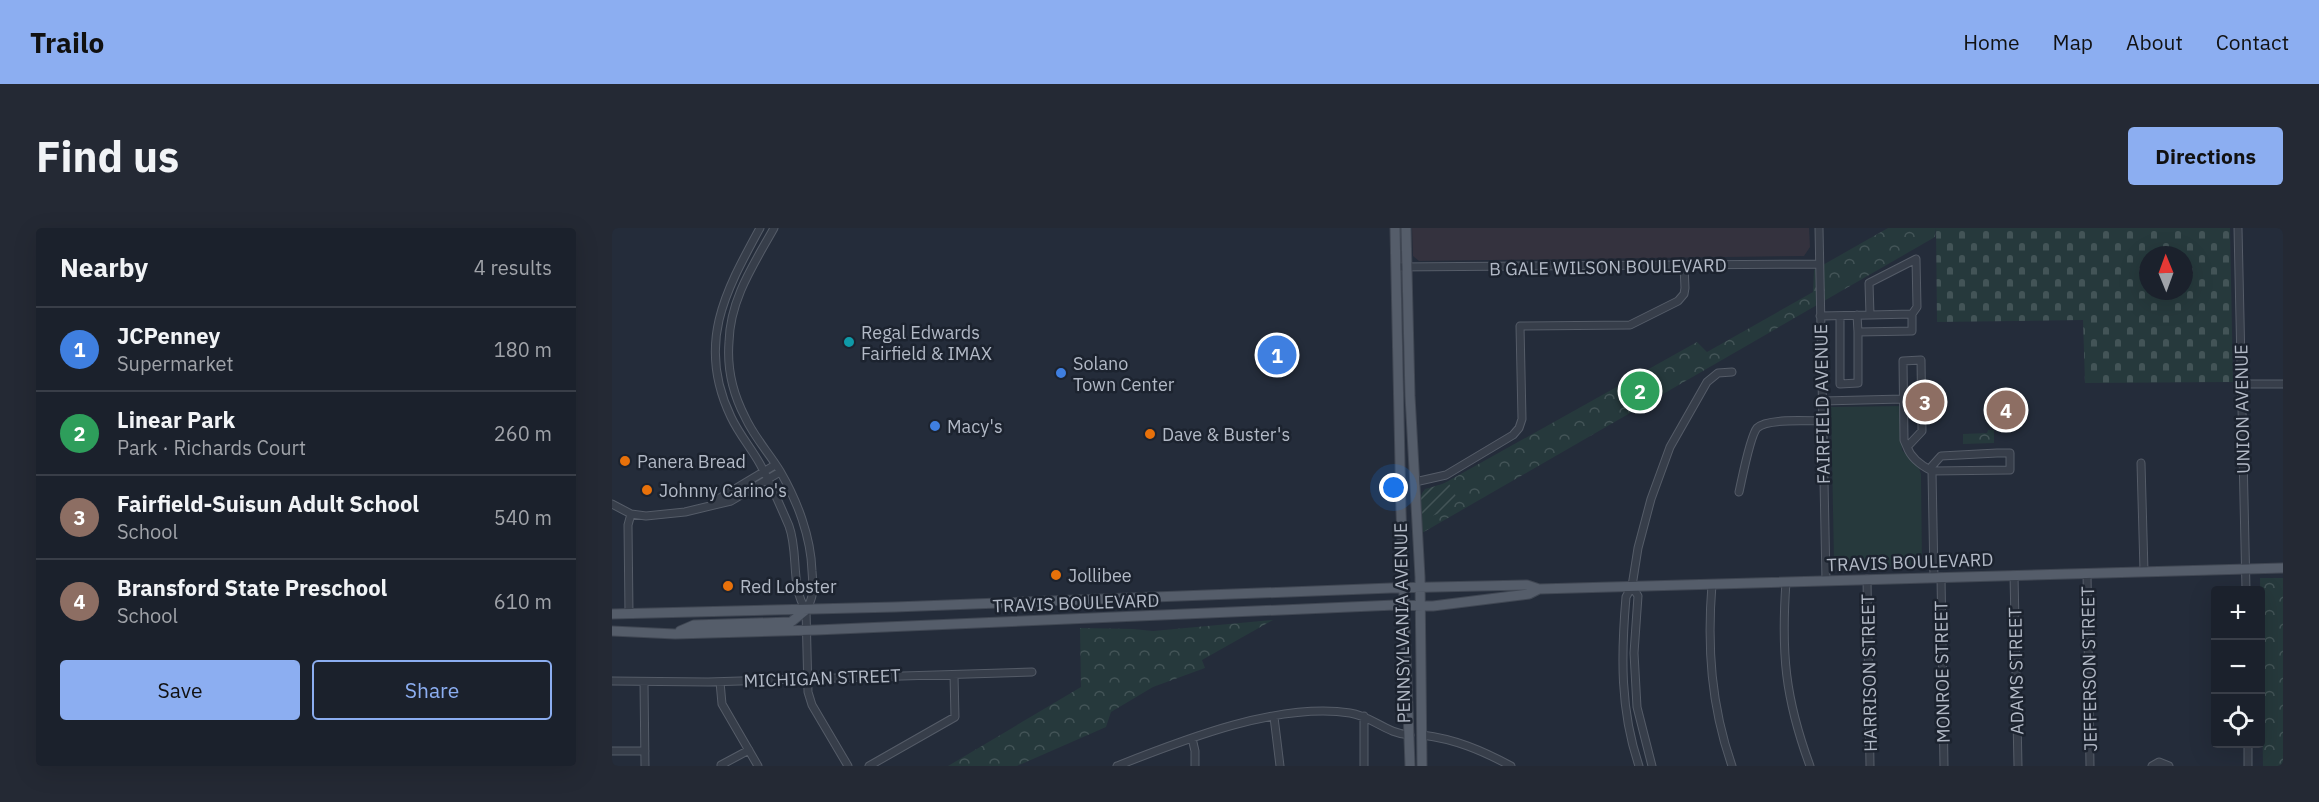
<!DOCTYPE html>
<html lang="en">
<head>
<meta charset="utf-8">
<style>
	:root { --surface:#1b212c; --page:#242934; --text:#f1f3f6; --muted:#a0a3a9; --line:#393e48; --accent:#8caef1 }
	body { margin:0; font-family:"IBM Plex Sans",sans-serif; background:var(--page); color:var(--text) }
	.controls { position:absolute; right:18px; bottom:18px; display:grid; overflow:hidden; border-radius:6px; box-shadow:0 6px 24px #0002 }
	.controls button { width:54px; height:54px; display:grid; place-items:center; padding:0; border:0; border-bottom:2px solid var(--line); background:var(--surface); color:var(--text); font:30px sans-serif }
	.compass { position:absolute; left:1527px; top:18px; width:54px; height:54px; border-radius:50%; background:var(--surface); box-shadow:0 6px 24px #0002; rotate:359deg }
	.you { position:absolute; left:782px; top:260px; width:21px; height:21px; margin:-15px; border:4px solid #fff; border-radius:50%; background:#1a73e8; box-shadow:0 0 0 9px #1a73e833 }
	.badge { display:grid; place-items:center; width:39px; height:39px; border-radius:50%; background:var(--accent); color:#fff; font-size:20px; font-weight:700 }
	.pin { position:absolute; translate:-50% -50%; border:3px solid #fff; box-shadow:0 2px 6px #0006 }
	.list { margin:0; padding:0; list-style:none }
	h2 { display:flex; justify-content:space-between; align-items:center; height:78px; margin:0; padding:0 24px; font-size:26px }
	h2 small { font-size:20px; font-weight:400; color:var(--muted) }
	.list li { display:grid; grid-template-columns:39px 1fr auto; gap:18px; align-items:center; box-sizing:border-box; height:84px; padding:0 24px; border-top:2px solid var(--line) }
	.list b { display:block; font-size:22px; white-space:nowrap }
	.list p { margin:0; font-size:20px; white-space:nowrap; color:var(--muted) }
	.list em { font-size:20px; font-style:normal; color:var(--muted) }
	.actions { display:flex; gap:12px; padding:18px 24px }
	.actions a { flex:1; padding:14px 0; border:2px solid var(--accent); border-radius:6px; text-align:center; font-size:21px; color:var(--accent) }
	.actions .main { background:var(--accent); color:#111 }
	.icon { flex:none; width:33px; height:33px; fill:none; stroke:currentColor; stroke-width:2; stroke-linecap:round; stroke-linejoin:round }
	.map { position:relative; flex:none; width:1671px; height:538px; overflow:hidden; border-radius:6px }
	header { display:flex; align-items:center; gap:36px; box-sizing:border-box; height:84px; padding:0 30px; background:var(--accent); color:#111 }
	header strong { font-size:28px }
	nav { display:flex; gap:33px; margin-inline-start:auto; font-size:21px }
	.intro { display:flex; align-items:center; justify-content:space-between; box-sizing:border-box; height:144px; padding:0 36px }
	h1 { margin:0; font-size:42px }
	.button { padding:15px 27px; border-radius:6px; background:var(--accent); color:#111; font-size:21px; font-weight:700 }
	main { display:flex; gap:36px; padding:0 36px }
	aside { flex:1; background:var(--surface); border-radius:6px; box-shadow:0 6px 24px #0002 }
	.map>svg:first-child { display:block }
</style>
</head>
<body>
<header>
<strong>Trailo</strong>
<nav><a>Home</a><a>Map</a><a>About</a><a>Contact</a></nav>
</header>
<div class="intro"><h1>Find us</h1><a class="button">Directions</a></div>
<main>
<aside>
<h2>Nearby<small>4 results</small></h2>
<ul class="list">
<li><span class="badge" style="background:#3f7fe0">1</span><div><b>JCPenney</b><p>Supermarket</p></div><em>180 m</em></li>
<li><span class="badge" style="background:#2e9e5b">2</span><div><b>Linear Park</b><p>Park · Richards Court</p></div><em>260 m</em></li>
<li><span class="badge" style="background:#8d6e63">3</span><div><b>Fairfield-Suisun Adult School</b><p>School</p></div><em>540 m</em></li>
<li><span class="badge" style="background:#8d6e63">4</span><div><b>Bransford State Preschool</b><p>School</p></div><em>610 m</em></li>
</ul>
<div class="actions"><a class="main">Save</a><a>Share</a></div>
</aside>
<div class="map">
<svg width="1671" height="538" viewBox="0 0 1671 538">
	<defs>
		<pattern id="forest-crowns" width="20" height="18" patternUnits="userSpaceOnUse" patternTransform="scale(1.5)"><rect width="20" height="18" fill="#26393c"/><path d="M2 6a3 3 0 1 1 6 0M12 15a3 3 0 1 1 6 0" fill="none" stroke="#435457"/></pattern>
		<pattern id="cemetery-stones" width="16" height="16" patternUnits="userSpaceOnUse" patternTransform="scale(1.5)"><rect width="16" height="16" fill="#26393c"/><path d="M2 7V4a2 2 0 0 1 4 0v3zM10 15v-3a2 2 0 0 1 4 0v3z" fill="#435457"/></pattern>
		<pattern id="garden-furrows" width="10" height="10" patternUnits="userSpaceOnUse" patternTransform="scale(1.5)"><rect width="10" height="10" fill="#26393c"/><path d="M-1 1l2-2M0 10L10 0M9 11l2-2" fill="none" stroke="#435457"/></pattern>
	</defs>
	<rect width="100%" height="100%" fill="#242c3a"/>
	<path fill="#34323e" d="M800,0H1197L1198,19L1192,28L807,33L801,28Z"/>
	<path fill="#26393c" d="M1289,178L1290,222L1307,240L1309,246L1310,334L1306,335V338L1264,339L1222,335L1219,179Z"/>
	<path fill="url(#forest-crowns)" d="M1276,0H1324L1323,9L810,305L809,268L813,261L829,257L1085,114L1095,124L1201,64L1202,42Z
		M1376,202H1382V215L1351,216V206L1375,205Z
		M1648,350H1671V538H1651Z
		M661,392L590,432L593,440L541,459L499,484L494,499L405,538H336L469,459L468,400L521,401L541,403Z"/>
	<path fill="url(#cemetery-stones)" fill-rule="evenodd" d="M1324,0H1618L1621,154L1473,155L1471,92L1325,94ZM1536,27H1572V63H1536Z"/>
	<path fill="url(#garden-furrows)" d="M836,254L845,270L834,283L811,291C807,258 807,264 836,254Z"/>
	<g fill="none" stroke-linecap="round" stroke-linejoin="round">
		<defs>
			<path id="minor" d="M148,0C113,64 84,116 119,189C127,206 139,220 148,236C159,256 168,277 177,298C187,325 178,358 194,382
				M162,0C142,36 118,71 117,114C115,139 121,166 133,189C142,209 157,225 168,243C185,272 199,309 200,343C201,359 203,367 194,382
				M1207,0L1214,353
				M1626,0L1634,362
				M784,39L1207,36
				M1258,87L1300,86
				M1208,88L1258,87L1257,55L1304,31L1305,79L1300,86V103L1246,104L1245,87
				M1228,88V156L1246,155V104
				M1309,132L1310,203L1295,219L1292,212L1291,133Z
				M1630,156H1671
				M1210,173L1291,171
				M1295,219C1299,230 1310,238 1320,243L1322,350
				M1385,225H1398V242L1320,243V238L1329,228Z
				M1529,235L1532,343
				M803,254L834,247L901,207L907,200L910,191L908,98L1018,97L1066,73L1072,66L1073,60L1072,38
				M1127,264C1130,251 1138,208 1145,200C1155,190 1196,193 1210,193
				M101,274L163,237
				M0,276L19,286L34,288L73,284L119,273L168,244
				M1475,345L1478,538
				M1402,347L1406,538
				M1329,349L1332,538
				M1255,351L1258,538
				M1174,354C1169,425 1173,470 1198,538
				M1100,356C1095,419 1099,478 1120,538
				M1020,358L1026,368L1022,425L1025,479L1040,538
				M194,382L196,464L200,477L236,538
				M17,386L16,297L19,286
				M0,453L96,454L420,444
				M32,454L33,538
				M108,454L110,476L146,538
				M752,488V538
				M662,489L668,538
				M810,507C843,511 869,522 899,538
				M580,510L583,523V538
				M1636,516V538
				M0,523H33
				M109,537L137,522
				M257,538L343,489L342,447
				M505,538C571,512 666,474 738,485C760,488 775,506 798,507
				M1027,538C1008,482 1009,427 1014,369L1020,358L1026,320L1039,271L1058,219L1095,154L1106,145L1120,144
				M1540,538L1547,534L1557,538"/>
			<path id="major" d="M783,0L789,283L798,538
				M794,0L798,168L808,349L810,538
				M0,386L283,379L779,360L915,357L927,361L1671,340
				M0,403L63,406L204,402L783,377L821,378L917,366L927,361
				M68,403L82,397L179,394L194,382"/>
		</defs>
		<use href="#minor" stroke="#555c68" stroke-width="9"/>
		<use href="#major" stroke="#404753" stroke-width="11"/>
		<use href="#minor" stroke="#373e4a" stroke-width="7"/>
		<use href="#major" stroke="#555d6a" stroke-width="9"/>
	</g>
	<circle fill="#0f9aa8" stroke="#1c232f" stroke-width="2" cx="237" cy="114" r="6"/>
	<g fill="#3f7fe0" stroke="#1c232f" stroke-width="2">
		<circle cx="449" cy="145" r="6"/>
		<circle cx="323" cy="198" r="6"/>
	</g>
	<g fill="#e8710a" stroke="#1c232f" stroke-width="2">
		<circle cx="538" cy="206" r="6"/>
		<circle cx="13" cy="233" r="6"/>
		<circle cx="35" cy="262" r="6"/>
		<circle cx="444" cy="347" r="6"/>
		<circle cx="116" cy="358" r="6"/>
	</g>
	<g text-anchor="middle" dominant-baseline="central" stroke-width="5" stroke-linejoin="round" paint-order="stroke">
		<g font-size="18" fill="#b2b9c6" stroke="#1c232f">
			<text transform="translate(996 39) rotate(-1)">B GALE WILSON BOULEVARD</text>
			<text transform="translate(1210 176) rotate(-91)">FAIRFIELD AVENUE</text>
			<text transform="translate(1630 181) rotate(-91)">UNION AVENUE</text>
			<text transform="translate(1298 334) rotate(-2)">TRAVIS BOULEVARD</text>
			<text transform="translate(464 375) rotate(-2)">TRAVIS BOULEVARD</text>
			<text transform="translate(790 395) rotate(-91)">PENNSYLVANIA AVENUE</text>
			<text transform="translate(1477 441) rotate(-91)">JEFFERSON STREET</text>
			<text transform="translate(1404 443) rotate(-91)">ADAMS STREET</text>
			<text transform="translate(1330 444) rotate(-91)">MONROE STREET</text>
			<text transform="translate(1257 445) rotate(-91)">HARRISON STREET</text>
			<text transform="translate(210 450) rotate(-2)">MICHIGAN STREET</text>
		</g>
		<g font-size="18" fill="#b2b9c6" stroke="#1c232f" text-anchor="start">
			<text x="249" y="104">Regal Edwards<tspan x="249" dy="21">Fairfield &amp; IMAX</tspan></text>
			<text x="461" y="135">Solano<tspan x="461" dy="21">Town Center</tspan></text>
			<text x="335" y="198">Macy's</text>
			<text x="550" y="206">Dave &amp; Buster's</text>
			<text x="25" y="233">Panera Bread</text>
			<text x="47" y="262">Johnny Carino's</text>
			<text x="456" y="347">Jollibee</text>
			<text x="128" y="358">Red Lobster</text>
		</g>
	</g>
</svg>
<div class="controls">
<button>+</button>
<button>−</button>
<button><svg class="icon" aria-label="locate" viewBox="0 0 24 24"><circle cx="12" cy="12" r="6"/><path d="M12 2v4M12 18v4M2 12h4M18 12h4"/></svg></button>
</div>
<svg class="compass" viewBox="-18 -18 36 36"><path d="M0-13l5 13h-10z" fill="#e53935"/><path d="M0 13l5-13h-10z" fill="#a0a3a9"/></svg>
<div class="you"></div>
<div class="pin badge" style="left:665px;top:127px;background:#3f7fe0">1</div>
<div class="pin badge" style="left:1028px;top:163px;background:#2e9e5b">2</div>
<div class="pin badge" style="left:1313px;top:174px;background:#8d6e63">3</div>
<div class="pin badge" style="left:1394px;top:182px;background:#8d6e63">4</div>
</div>
</main>
</body>
</html>
